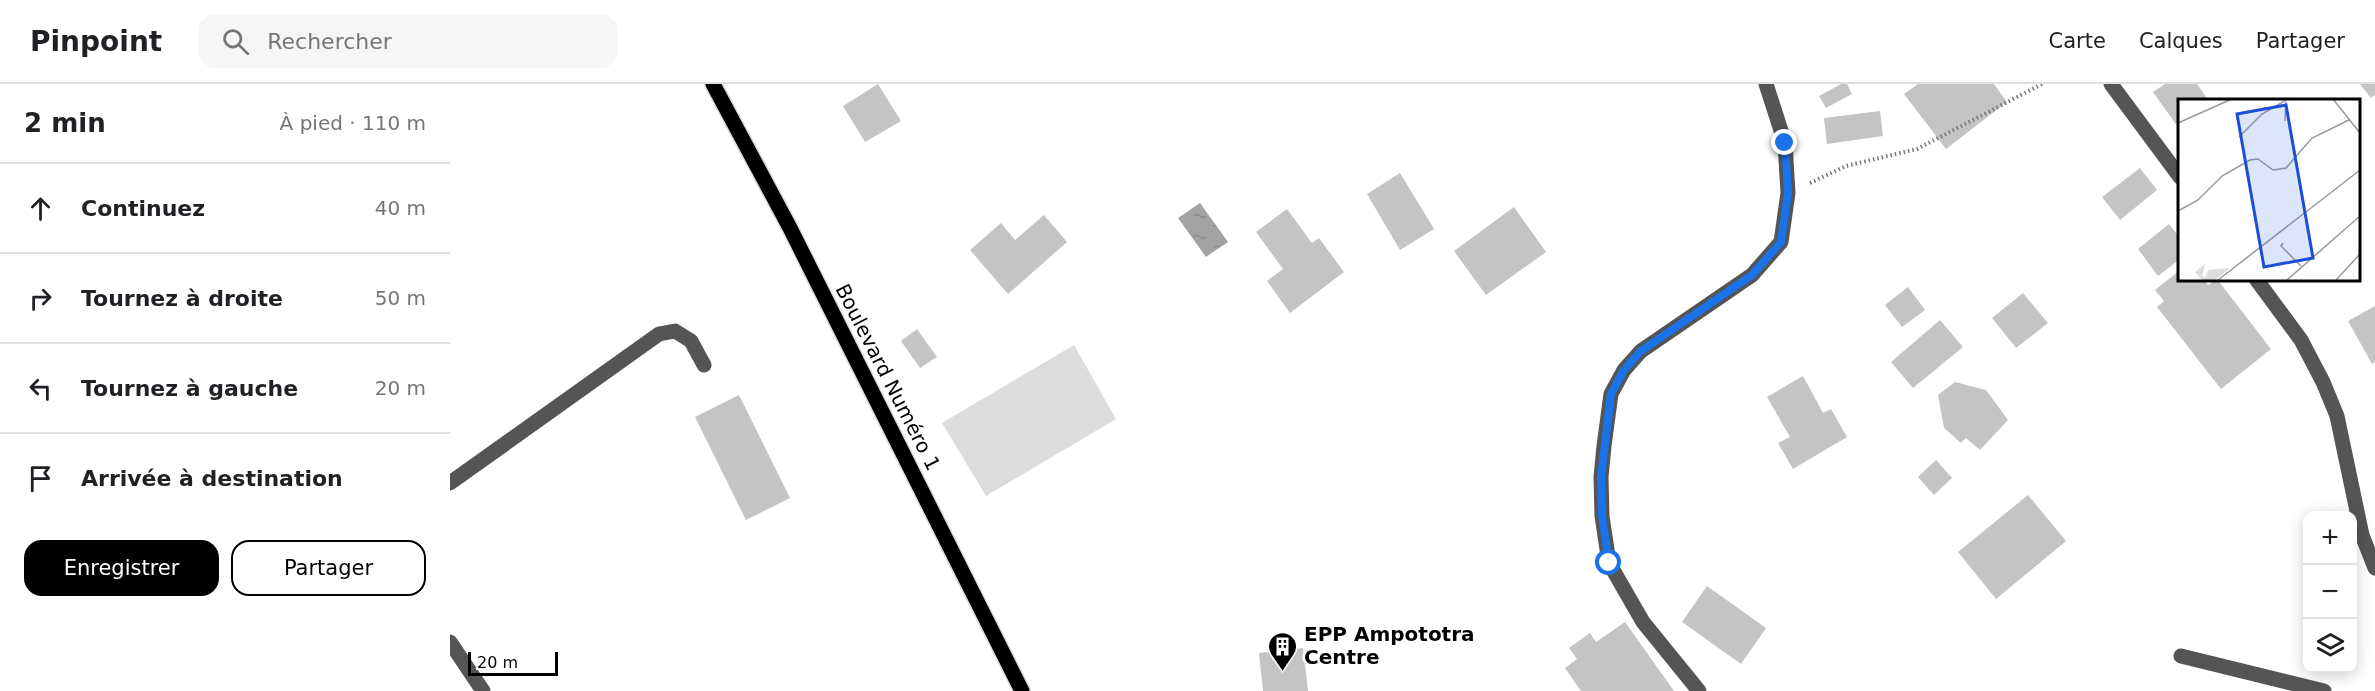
<!DOCTYPE html>
<html lang="fr">
<head>
<meta charset="utf-8">
<style>
	:root { --surface:#fff; --page:#f6f6f6; --text:#202124; --muted:#757577; --line:#e0e0e0; --accent:#000 }
	body { margin:0; font-family:"DejaVu Sans",sans-serif; background:var(--page); color:var(--text) }
	.controls { position:absolute; right:18px; bottom:18px; display:grid; overflow:hidden; border-radius:12px; box-shadow:0 3px 15px #0003 }
	.controls button { width:54px; height:54px; display:grid; place-items:center; padding:0; border:0; border-bottom:2px solid var(--line); background:var(--surface); color:var(--text); font:30px sans-serif }
	.scale { position:absolute; left:18px; bottom:15px; width:90px; box-sizing:border-box; padding-left:6px; border:3px solid #000; border-top:0; font-size:16px; line-height:21px; white-space:nowrap; color:#000; -webkit-text-stroke:4px #fff; paint-order:stroke }
	.stop { position:absolute; width:18px; height:18px; margin:-14px; border:4px solid #1a73e8; border-radius:50%; background:#fff }
	.stop.end { background:#1a73e8; border-color:#fff; box-shadow:0 2px 6px #0008 }
	.list { margin:0; padding:0; list-style:none }
	h2 { display:flex; justify-content:space-between; align-items:center; height:78px; margin:0; padding:0 24px; font-size:26px }
	h2 small { font-size:20px; font-weight:400; color:var(--muted) }
	.list li { display:grid; grid-template-columns:39px 1fr auto; gap:18px; align-items:center; box-sizing:border-box; height:90px; padding:0 24px; border-top:2px solid var(--line) }
	.list b { display:block; font-size:22px; white-space:nowrap }
	.list em { font-size:20px; font-style:normal; color:var(--muted) }
	.actions { display:flex; gap:12px; padding:18px 24px }
	.actions a { flex:1; padding:14px 0; border:2px solid var(--accent); border-radius:18px; text-align:center; font-size:21px; color:var(--accent) }
	.actions .main { background:var(--accent); color:#fff }
	.icon { flex:none; width:33px; height:33px; fill:none; stroke:currentColor; stroke-width:2; stroke-linecap:round; stroke-linejoin:round }
	.map { position:relative; flex:none; width:1925px; height:607px; overflow:hidden }
	header { display:flex; align-items:center; gap:36px; box-sizing:border-box; height:84px; padding:0 30px; background:var(--surface); border-bottom:2px solid var(--line) }
	header strong { font-size:28px }
	nav { display:flex; gap:33px; margin-inline-start:auto; font-size:21px }
	.search { width:420px; height:54px; background:var(--page); display:flex; align-items:center; gap:15px; box-sizing:border-box; padding:0 21px; border-radius:18px; color:var(--muted); font-size:22px }
	main { display:flex }
	aside { flex:1; background:var(--surface) }
	.map>svg:first-child { display:block }
</style>
</head>
<body>
<header>
<strong>Pinpoint</strong>
<div class="search"><svg class="icon" aria-label="search" viewBox="0 0 24 24"><circle cx="10" cy="10" r="6"/><path d="M15 15l6 6"/></svg>Rechercher</div>
<nav><a>Carte</a><a>Calques</a><a>Partager</a></nav>
</header>
<main>
<aside>
<h2>2 min<small>À pied · 110 m</small></h2>
<ul class="list">
<li><svg class="icon" aria-label="ahead" viewBox="0 0 24 24"><path d="M12 20V5M6 11l6-6 6 6"/></svg><div><b>Continuez</b></div><em>40 m</em></li>
<li><svg class="icon" aria-label="right" viewBox="0 0 24 24"><path d="M7 20v-9h11M14 6l5 5-5 5"/></svg><div><b>Tournez à droite</b></div><em>50 m</em></li>
<li><svg class="icon" aria-label="left" viewBox="0 0 24 24"><path d="M17 20v-9H6M10 6l-5 5 5 5"/></svg><div><b>Tournez à gauche</b></div><em>20 m</em></li>
<li><svg class="icon" aria-label="arrive" viewBox="0 0 24 24"><path d="M6 21V4h12l-3 4 3 4H6"/></svg><div><b>Arrivée à destination</b></div></li>
</ul>
<div class="actions"><a class="main">Enregistrer</a><a>Partager</a></div>
</aside>
<div class="map">
<svg width="1925" height="607" viewBox="0 0 1925 607">
	<defs>
		<pattern id="water-ripples" width="26" height="14" patternUnits="userSpaceOnUse" patternTransform="scale(1.5)"><rect width="26" height="14" fill="#a3a3a3"/><path d="M2 4q2-2 4 0t4 0M15 11q2-2 4 0t4 0" fill="none" stroke="#8b8b8b"/></pattern>
	</defs>
	<rect width="100%" height="100%" fill="#fff"/>
	<path fill="#dcdcdc" d="M624,261L666,335L536,412L492,339Z"/>
	<path fill="url(#water-ripples)" d="M750,119L778,158L756,173L728,134Z"/>
	<path fill="#c4c4c4" d="M428,0L451,37L415,58L393,22Z
		M1391,0H1397L1402,10L1376,24L1369,12Z
		M1468,0H1544L1557,18L1496,65L1454,10Z
		M1715,0H1747L1758,16H1730V46L1703,8Z
		M1910,0H1925V11L1921,14Z
		M1430,27L1433,52L1377,60L1374,34Z
		M1690,84L1707,106L1670,136L1652,113Z
		M950,89L984,145L950,166L917,110Z
		M1064,123L1096,168L1036,211L1004,167Z
		M837,125L862,159L869,154L894,188L840,229L817,197L833,185L806,148Z
		M594,131L617,158L558,210L520,166L551,139L565,156Z
		M1719,140L1730,154V175L1708,192L1688,165Z
		M1730,186V195H1753L1758,201L1767,195L1821,265L1771,305L1707,223L1714,217L1705,206Z
		M1458,203L1475,226L1452,243L1435,221Z
		M1573,209L1598,239L1566,264L1542,234Z
		M1925,222V278L1922,280L1898,237Z
		M1490,236L1513,263L1463,304L1441,278Z
		M467,245L487,273L470,284L451,257Z
		M1353,292L1373,329L1381,325L1397,353L1343,385L1328,359L1340,353L1317,313Z
		M1505,298L1536,306L1558,336L1530,366L1516,354L1511,359L1494,344L1488,311Z
		M289,311L340,414L296,436L245,333Z
		M1486,376L1502,394L1484,411L1468,393Z
		M1578,411L1616,457L1546,515L1508,468Z
		M1257,502L1316,544L1291,580L1232,538Z
		M1175,538L1224,607H1131L1115,584L1127,575L1119,564L1140,549L1146,558Z
		M853,564L858,607H813L809,569Z"/>
	<g fill="none" stroke-linecap="round" stroke-linejoin="round">
		<defs>
			<path id="major" d="M263,0L340,144L572,607"/>
		</defs>
		<use href="#major" stroke="#dbdbdb" stroke-width="18"/>
		<path stroke="#777" stroke-width="4" stroke-dasharray="1.5 3" stroke-linecap="butt" d="M1360,99L1396,82L1467,65L1592,0"/>
		<path stroke="#555" stroke-width="15" d="M1661,0L1730,93
			M1806,195L1851,256L1873,298L1887,332L1912,451L1925,484
			M0,399L209,250L225,247L241,257L254,281
			M0,558L33,607
			M1731,572L1874,607
			M1249,607L1193,538L1159,479L1152,432L1151,393L1154,362L1161,310L1174,286L1191,267L1302,191L1331,158L1338,109L1335,59L1316,0"/>
		<use href="#major" stroke="#000" stroke-width="15"/>
	</g>
	<g fill="none" stroke-linecap="round" stroke-linejoin="round">
		<path stroke="#1a73e8" stroke-width="8" d="M1159,479L1152,432L1151,393L1161,310L1174,286L1191,267L1302,191L1331,158L1338,109L1335,59"/>
	</g>
	<defs>
		<symbol id="building-pin" viewBox="-11 -11 22 30"><path d="M0 17L-7.5 6A9.5 9.5 0 1 1 7.5 6Z" fill="#000" stroke="#fff"/><path d="M-4-6H4V6H1V3H-1V6H-4ZM-2.5-4.3h1.7v1.8h-1.7ZM.8-4.3h1.7v1.8H.8ZM-2.5-1h1.7V.8h-1.7ZM.8-1h1.7V.8H.8Z" fill="#fff"/></symbol>
	</defs>
	<g fill-rule="evenodd">
		<use href="#building-pin" x="816" y="546" width="33" height="45"/>
	</g>
	<g text-anchor="middle" dominant-baseline="central" stroke-width="5" stroke-linejoin="round" paint-order="stroke">
		<g font-size="20" fill="#000" stroke="#fff">
			<text transform="translate(438 293) rotate(63)">Boulevard Numéro 1</text>
		</g>
		<g font-size="20" font-weight="bold" fill="#000" stroke="#fff" text-anchor="start">
			<text x="854" y="550">EPP Ampototra<tspan x="854" dy="23">Centre</tspan></text>
		</g>
	</g>
	<g transform="translate(1728 15)">
		<rect width="182" height="182" fill="#fff"/>
		<path d="M27,165L24,177L27,179L30,171L52,169L37,181H24L17,173Z" fill="#dcdcdc"/>
		<path fill="none" stroke="#999" stroke-width="1.5" d="M155,0L182,34M107,22L108,3M0,24L54,0M61,38L84,15L110,0M0,112L20,101L44,77L72,61L80,60L95,71L108,69L134,39L171,21M105,144L103,147L123,167M40,181L182,71M109,181L182,117M158,181L182,155"/>
		<path fill="#1d4ed8" fill-opacity="0.15" stroke="#1d4ed8" stroke-width="3" d="M108,6L135,159L86,168L59,15Z"/>
		<rect width="182" height="182" fill="none" stroke="#000" stroke-width="3"/>
	</g>
</svg>
<div class="controls">
<button>+</button>
<button>−</button>
<button><svg class="icon" aria-label="layers" viewBox="0 0 24 24"><path d="M12 4l9 5-9 5-9-5zM3 14l9 5 9-5"/></svg></button>
</div>
<div class="scale">20 m</div>
<div class="stop" style="left:1159px;top:479px"></div>
<div class="stop end" style="left:1335px;top:59px"></div>
</div>
</main>
</body>
</html>
